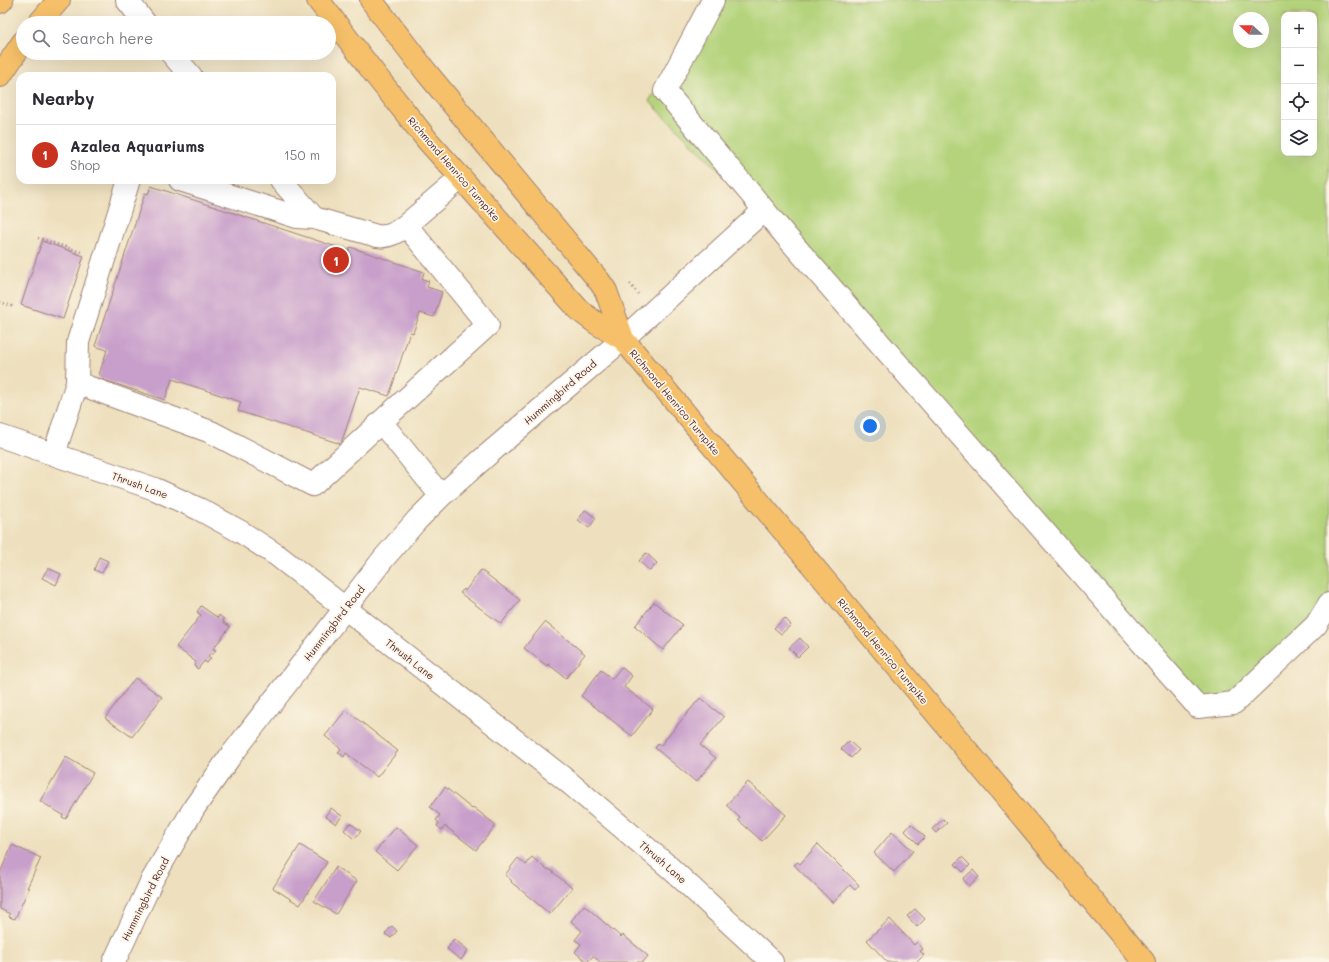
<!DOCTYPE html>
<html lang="en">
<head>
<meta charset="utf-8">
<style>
	:root { --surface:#fff; --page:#f2f2f3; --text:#2b2b33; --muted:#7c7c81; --line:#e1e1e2; --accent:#c8321e }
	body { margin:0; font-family:Mali,sans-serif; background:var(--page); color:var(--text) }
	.controls { position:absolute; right:12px; top:12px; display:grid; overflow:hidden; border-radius:8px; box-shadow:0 4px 16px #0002 }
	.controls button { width:36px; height:36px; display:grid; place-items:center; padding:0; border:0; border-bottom:1px solid var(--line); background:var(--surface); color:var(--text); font:20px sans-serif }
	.compass { position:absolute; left:1233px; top:12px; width:36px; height:36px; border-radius:50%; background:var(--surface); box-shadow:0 4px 16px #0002; rotate:292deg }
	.you { position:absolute; left:870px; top:426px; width:14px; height:14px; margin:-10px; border:3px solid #fff; border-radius:50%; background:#1a73e8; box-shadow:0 0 0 6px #1a73e833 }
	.badge { display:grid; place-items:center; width:26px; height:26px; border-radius:50%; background:var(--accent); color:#fff; font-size:13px; font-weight:700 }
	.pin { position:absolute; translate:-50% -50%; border:2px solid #fff; box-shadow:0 1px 4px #0006 }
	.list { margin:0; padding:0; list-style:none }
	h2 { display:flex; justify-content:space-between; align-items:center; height:52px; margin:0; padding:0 16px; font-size:17px }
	h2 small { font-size:13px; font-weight:400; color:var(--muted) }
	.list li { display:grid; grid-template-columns:26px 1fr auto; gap:12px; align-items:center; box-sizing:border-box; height:60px; padding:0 16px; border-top:1px solid var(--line) }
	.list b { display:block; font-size:15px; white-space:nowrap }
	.list p { margin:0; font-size:13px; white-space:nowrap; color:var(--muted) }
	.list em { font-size:13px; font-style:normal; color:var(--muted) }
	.icon { flex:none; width:22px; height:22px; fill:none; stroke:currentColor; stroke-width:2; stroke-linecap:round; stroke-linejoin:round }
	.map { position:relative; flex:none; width:1329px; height:962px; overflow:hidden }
	.search { position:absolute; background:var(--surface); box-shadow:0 4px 16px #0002; left:16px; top:16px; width:320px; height:44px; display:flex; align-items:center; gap:10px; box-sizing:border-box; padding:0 14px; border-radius:22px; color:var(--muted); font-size:15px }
	.panel { position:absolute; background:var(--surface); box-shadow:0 4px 16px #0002; left:16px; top:72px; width:320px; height:112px; border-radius:12px }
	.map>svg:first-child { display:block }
</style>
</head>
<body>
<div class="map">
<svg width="1329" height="962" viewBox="0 0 1329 962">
	<rect width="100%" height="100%" fill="#fcf5e5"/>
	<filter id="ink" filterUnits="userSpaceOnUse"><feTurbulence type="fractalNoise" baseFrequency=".025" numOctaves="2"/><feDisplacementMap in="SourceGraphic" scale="8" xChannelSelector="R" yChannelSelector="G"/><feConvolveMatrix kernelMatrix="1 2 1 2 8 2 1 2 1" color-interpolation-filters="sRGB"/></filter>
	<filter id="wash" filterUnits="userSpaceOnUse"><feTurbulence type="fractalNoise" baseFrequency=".012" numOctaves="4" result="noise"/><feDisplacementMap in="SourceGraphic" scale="16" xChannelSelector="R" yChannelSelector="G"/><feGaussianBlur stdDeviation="0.9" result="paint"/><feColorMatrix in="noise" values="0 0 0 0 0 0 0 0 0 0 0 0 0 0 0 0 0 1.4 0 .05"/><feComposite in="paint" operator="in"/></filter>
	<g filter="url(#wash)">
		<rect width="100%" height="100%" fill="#eee0be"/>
		<path fill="#b4d37b" stroke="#7f7953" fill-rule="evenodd" d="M713,0H1329V595L1294,651L1197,716L735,186L649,101ZM1284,15H1314V153H1284ZM1239,18H1263V42H1239Z"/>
		<g id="blocks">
			<path fill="#c89fcb" d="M151,186L349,251L350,247L424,272L422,279L429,281L427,287L442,292L434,317L420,313L413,333L410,332L389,396L360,387L341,444L238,411L241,402L172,379L165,400L98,378L107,350L95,346L145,193L148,194Z
				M42,241L84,256L63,319L21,305Z
				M585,510L596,518L589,528L578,520Z
				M646,553L657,563L650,571L639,561Z
				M99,557L108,561L102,573L94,570Z
				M48,568L61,574L56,585L42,578Z
				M481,570L520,600L501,624L460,593L464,589L465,591Z
				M654,602L683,625L663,650L635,626Z
				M201,606L218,618L219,615L224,619L223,622L230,627L213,649L216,650L212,655L210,653L208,656L211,658L207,663L204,661L198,669L194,666L196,662L176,647L201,615L197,612Z
				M785,618L791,625L781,634L774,628Z
				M545,622L585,654L566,678L548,664L547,666L524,648Z
				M800,638L808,647L798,657L789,648Z
				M621,667L632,676L624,687L653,709L632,736L581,696L601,670L612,679Z
				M135,678L162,697L132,737L105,718Z
				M700,698L724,717L700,745L716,758L696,782L655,748L658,744L660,746Z
				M346,710L398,751L377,777L346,753L344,757L338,752L341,749L325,736Z
				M849,741L859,750L851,758L841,749Z
				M66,757L93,773L66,819L62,817L63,815L40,801Z
				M748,782L786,815L762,841L738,820L740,818L726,805Z
				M445,787L472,809L473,807L496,825L476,850L445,826L442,830L437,826L439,823L436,820L440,815L430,807Z
				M331,808L342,816L336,824L325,816Z
				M943,819L947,823L936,833L932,829Z
				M350,823L361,831L354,839L344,830Z
				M911,824L925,837L918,844L905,831Z
				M396,827L418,845L397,870L375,852Z
				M892,832L913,851L894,872L874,853Z
				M818,844L859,885L855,890L850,885L833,903L794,865L798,862L800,864Z
				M12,845L41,858L27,888H29L15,919L9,917L10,914L0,909V873Z
				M300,845L327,862L300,905L273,888Z
				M532,857L547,870L549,869L572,888L550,914L511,882L512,881L505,875L518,858L526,865Z
				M962,857L970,865L963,872L955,864Z
				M336,867L357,881L336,914L314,901Z
				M973,870L979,877L969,886L963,879Z
				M584,905L621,937L623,935L648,956L643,962H600L593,956L587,962L575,952L581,944L575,940L582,931L571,921Z
				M915,909L925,919L917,927L907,916Z
				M890,919L914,945L917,942L923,949L920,951L924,955L917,962H887L867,940Z
				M392,926L397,931L391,938L385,934Z
				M454,939L468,950L461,960L447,949Z"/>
		</g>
	</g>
	<g filter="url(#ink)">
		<use href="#blocks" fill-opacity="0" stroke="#9c8074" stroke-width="1"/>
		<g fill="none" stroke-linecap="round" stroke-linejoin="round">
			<defs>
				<path id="minor" d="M127,0L145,23
					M713,0L665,91L785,235L1198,707L1234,703L1316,625L1329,604
					M171,53L191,76
					M180,180L297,217L314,218L377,236C389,238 397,232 406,225
					M281,180L314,218
					M77,383L211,432L313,485L381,422
					M0,436L155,489L199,509L241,532L278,556L566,780L668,866L772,962
					M54,454L77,383L78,342L129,180
					M441,496L381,422L488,325L406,225L461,178
					M114,962L152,880L194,808L229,758L384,558L417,520L441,496L485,457L623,339L764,210"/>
				<path id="major" d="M318,0L377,77L428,141L580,311L596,323L623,339L1144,962
					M371,0L427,73L600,282L606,291L623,339
					M0,2L2,0
					M39,23L59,0
					M0,76L23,42"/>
			</defs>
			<use href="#minor" stroke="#9c8074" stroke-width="24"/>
			<use href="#major" stroke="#9c8074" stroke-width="24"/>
			<path stroke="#9c8074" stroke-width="2.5" stroke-dasharray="1 3" stroke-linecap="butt" d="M38,238L81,252
				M630,284L638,294
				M0,302L15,307"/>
			<use href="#minor" stroke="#fff" stroke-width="22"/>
			<use href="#major" stroke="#f6c06b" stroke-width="22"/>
		</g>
	</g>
	<g text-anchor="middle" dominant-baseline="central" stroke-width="3.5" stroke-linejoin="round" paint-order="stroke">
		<g font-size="10" fill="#4a1f2b" stroke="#fcf5e5">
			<text transform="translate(454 169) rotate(49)">Richmond Henrico Turnpike</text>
			<text transform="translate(560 392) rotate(-41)">Hummingbird Road</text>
			<text transform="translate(675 402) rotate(50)">Richmond Henrico Turnpike</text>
			<text transform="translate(140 485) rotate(20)">Thrush Lane</text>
			<text transform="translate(334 623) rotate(-52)">Hummingbird Road</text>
			<text transform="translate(883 651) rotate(50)">Richmond Henrico Turnpike</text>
			<text transform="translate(410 659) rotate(38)">Thrush Lane</text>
			<text transform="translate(663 862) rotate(41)">Thrush Lane</text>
			<text transform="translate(145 899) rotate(-63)">Hummingbird Road</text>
		</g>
	</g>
</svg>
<div class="controls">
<button>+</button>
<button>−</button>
<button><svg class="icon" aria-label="locate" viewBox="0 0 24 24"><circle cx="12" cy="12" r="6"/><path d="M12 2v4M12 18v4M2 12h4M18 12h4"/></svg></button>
<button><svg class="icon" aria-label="layers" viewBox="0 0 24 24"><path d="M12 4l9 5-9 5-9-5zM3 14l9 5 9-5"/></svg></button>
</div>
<svg class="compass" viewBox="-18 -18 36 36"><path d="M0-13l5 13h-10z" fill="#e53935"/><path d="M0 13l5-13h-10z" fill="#7c7c81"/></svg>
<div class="you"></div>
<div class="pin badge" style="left:336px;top:260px">1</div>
<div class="search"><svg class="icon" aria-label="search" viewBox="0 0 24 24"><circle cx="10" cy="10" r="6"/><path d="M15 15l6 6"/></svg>Search here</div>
<section class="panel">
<h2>Nearby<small></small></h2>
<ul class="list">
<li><span class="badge">1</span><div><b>Azalea Aquariums</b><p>Shop</p></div><em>150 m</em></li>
</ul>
</section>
</div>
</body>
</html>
